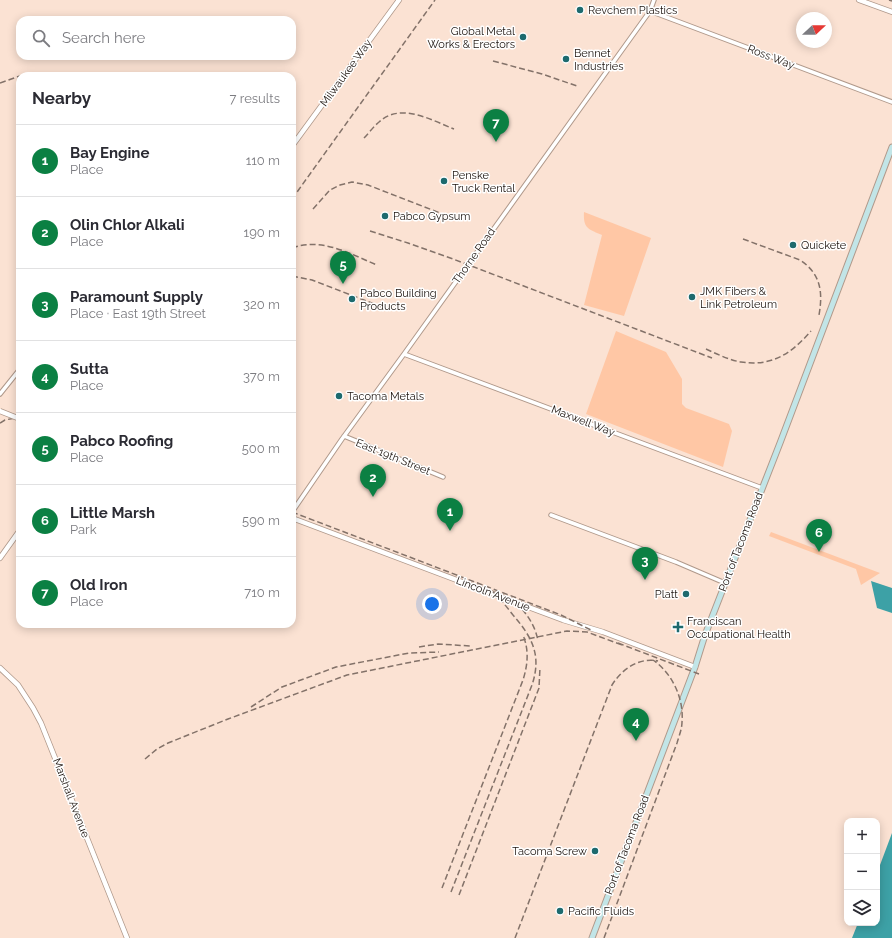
<!DOCTYPE html>
<html lang="en">
<head>
<meta charset="utf-8">
<style>
	:root { --surface:#fff; --page:#f2f2f3; --text:#2b2b33; --muted:#7c7c81; --line:#e1e1e2; --accent:#0b8043 }
	body { margin:0; font-family:Raleway,sans-serif; background:var(--page); color:var(--text) }
	.controls { position:absolute; right:12px; bottom:12px; display:grid; overflow:hidden; border-radius:8px; box-shadow:0 2px 10px #0003 }
	.controls button { width:36px; height:36px; display:grid; place-items:center; padding:0; border:0; border-bottom:1px solid var(--line); background:var(--surface); color:var(--text); font:20px sans-serif }
	.compass { position:absolute; left:796px; top:12px; width:36px; height:36px; border-radius:50%; background:var(--surface); box-shadow:0 2px 10px #0003; rotate:68deg }
	.you { position:absolute; left:432px; top:604px; width:14px; height:14px; margin:-10px; border:3px solid #fff; border-radius:50%; background:#1a73e8; box-shadow:0 0 0 6px #1a73e833 }
	.badge { display:grid; place-items:center; width:26px; height:26px; border-radius:50%; background:var(--accent); color:#fff; font-size:13px; font-weight:700 }
	.pin { position:absolute; translate:-50% -33px; filter:drop-shadow(0 1px 2px #0008) }
	.pin::after { content:''; position:absolute; top:21px; width:14px; height:12px; background:inherit; clip-path:polygon(0 0,100% 0,50% 100%) }
	.list { margin:0; padding:0; list-style:none }
	h2 { display:flex; justify-content:space-between; align-items:center; height:52px; margin:0; padding:0 16px; font-size:17px }
	h2 small { font-size:13px; font-weight:400; color:var(--muted) }
	.list li { display:grid; grid-template-columns:26px 1fr auto; gap:12px; align-items:center; box-sizing:border-box; height:72px; padding:0 16px; border-top:1px solid var(--line) }
	.list b { display:block; font-size:15px; white-space:nowrap }
	.list p { margin:0; font-size:13px; white-space:nowrap; color:var(--muted) }
	.list em { font-size:13px; font-style:normal; color:var(--muted) }
	.icon { flex:none; width:22px; height:22px; fill:none; stroke:currentColor; stroke-width:2; stroke-linecap:round; stroke-linejoin:round }
	.map { position:relative; flex:none; width:892px; height:938px; overflow:hidden }
	.search { position:absolute; background:var(--surface); box-shadow:0 2px 10px #0003; left:16px; top:16px; width:280px; height:44px; display:flex; align-items:center; gap:10px; box-sizing:border-box; padding:0 14px; border-radius:12px; color:var(--muted); font-size:15px }
	.panel { position:absolute; background:var(--surface); box-shadow:0 2px 10px #0003; left:16px; top:72px; width:280px; height:556px; border-radius:12px }
	.map>svg:first-child { display:block }
</style>
</head>
<body>
<div class="map">
<svg width="892" height="938" viewBox="0 0 892 938">
	<rect width="100%" height="100%" fill="#fbe2d3"/>
	<path fill="#ffc7a5" d="M584,212L651,238L624,316L584,305L602,235C589,229 583,229 584,212Z
		M616,331L666,352L682,379V404L686,408L729,424L732,431L723,467L586,414Z
		M771,532L880,573L861,585L856,569L769,536Z"/>
	<path fill="#3da1a6" d="M871,581L892,588V613L877,608Z
		M892,833V938H852L858,923H877V873Z"/>
	<g fill="none" stroke-linecap="round" stroke-linejoin="round">
		<defs>
			<path id="minor" d="M650,11L892,102
				M404,354L762,488
				M0,394L20,369
				M344,436L443,477
				M292,512L342,439L404,354L650,11L654,0
				M551,515L676,562L725,583"/>
			<path id="tertiary" d="M859,0L892,12
				M292,146L399,0
				M292,518L563,620L603,632L695,667
				M0,558L20,530
				M0,668L18,685L33,708L41,723L127,938"/>
			<path id="secondary" d="M592,938L695,667L705,635L780,443L892,147"/>
		</defs>
		<use href="#minor" stroke="#b0998b" stroke-width="5.5"/>
		<use href="#tertiary" stroke="#b0998b" stroke-width="6"/>
		<use href="#secondary" stroke="#b0998b" stroke-width="7"/>
		<use href="#minor" stroke="#fff" stroke-width="3.5"/>
		<use href="#tertiary" stroke="#fff" stroke-width="4.5"/>
		<use href="#secondary" stroke="#c2e5e7" stroke-width="5"/>
		<path stroke="#837269" stroke-width="1.5" stroke-dasharray="6 3" stroke-linecap="butt" d="M889,0L892,1
			M493,61L542,74L577,86
			M0,83L20,76
			M364,138C369,133 374,126 379,122C401,102 431,120 454,129
			M292,199L435,0
			M313,209L330,190L340,185L352,182L368,185L440,213
			M370,231L408,243L453,259L712,358
			M743,239L800,260C821,274 823,292 819,315
			M292,248C322,237 350,254 377,265
			M292,276L312,280L382,307
			M706,349C717,354 729,360 741,362C772,367 792,353 811,331
			M0,423L5,420L20,417
			M292,512L561,615L593,631
			M509,597C523,608 535,623 538,641
			M618,643L699,674
			M419,647L438,644L471,646
			M251,707L282,687L336,667L409,653L439,652
			M145,759L157,749L168,743L228,719L347,675L567,631L587,632L622,645
			M442,888L523,680C528,664 529,650 523,635
			M451,892L532,685C542,655 532,637 513,615C506,606 499,597 491,590
			M459,895L539,688L540,667
			M515,938L612,685C622,669 639,657 658,661
			M604,938L677,743C679,736 682,729 682,722C684,698 672,673 653,660"/>
		<defs>
			<path id="tertiary-bridge" d="M0,411L20,419"/>
		</defs>
		<use href="#tertiary-bridge" stroke="#b0998b" stroke-width="6" stroke-linecap="butt"/>
		<use href="#tertiary-bridge" stroke="#fff" stroke-width="4.5"/>
	</g>
	<g fill="#1d6a6e" stroke="#fff" stroke-width="1.5">
		<circle cx="580" cy="10" r="4"/>
		<circle cx="523" cy="37" r="4"/>
		<circle cx="566" cy="59" r="4"/>
		<circle cx="444" cy="181" r="4"/>
		<circle cx="385" cy="216" r="4"/>
		<circle cx="793" cy="245" r="4"/>
		<circle cx="692" cy="297" r="4"/>
		<circle cx="352" cy="299" r="4"/>
		<circle cx="339" cy="396" r="4"/>
		<circle cx="686" cy="594" r="4"/>
		<path d="M676 621h4v4h4v4h-4v4h-4v-4h-4v-4h4z"/>
		<circle cx="595" cy="851" r="4"/>
		<circle cx="560" cy="911" r="4"/>
	</g>
	<g text-anchor="middle" dominant-baseline="central" stroke-width="3" stroke-linejoin="round" paint-order="stroke">
		<g font-size="11" fill="#1c130e" stroke="#fff" text-anchor="start">
			<text x="588" y="10">Revchem Plastics</text>
			<text x="515" y="31" text-anchor="end">Global Metal<tspan x="515" dy="13">Works &amp; Erectors</tspan></text>
			<text x="574" y="53">Bennet<tspan x="574" dy="13">Industries</tspan></text>
			<text x="452" y="175">Penske<tspan x="452" dy="13">Truck Rental</tspan></text>
			<text x="393" y="216">Pabco Gypsum</text>
			<text x="801" y="245">Quickete</text>
			<text x="700" y="291">JMK Fibers &amp;<tspan x="700" dy="13">Link Petroleum</tspan></text>
			<text x="360" y="293">Pabco Building<tspan x="360" dy="13">Products</tspan></text>
			<text x="347" y="396">Tacoma Metals</text>
			<text x="678" y="594" text-anchor="end">Platt</text>
			<text x="687" y="621">Franciscan<tspan x="687" dy="13">Occupational Health</tspan></text>
			<text x="587" y="851" text-anchor="end">Tacoma Screw</text>
			<text x="568" y="911">Pacific Fluids</text>
		</g>
		<g font-size="11" fill="#1c130e" stroke="#fff">
			<text transform="translate(771 57) rotate(21)">Ross Way</text>
			<text transform="translate(346 73) rotate(-54)">Milwaukee Way</text>
			<text transform="translate(474 256) rotate(-55)">Thorne Road</text>
			<text transform="translate(583 421) rotate(21)">Maxwell Way</text>
			<text transform="translate(393 457) rotate(22)">East 19th Street</text>
			<text transform="translate(741 542) rotate(-69)">Port of Tacoma Road</text>
			<text transform="translate(493 594) rotate(21)">Lincoln Avenue</text>
			<text transform="translate(71 798) rotate(69)">Marshall Avenue</text>
			<text transform="translate(627 845) rotate(-69)">Port of Tacoma Road</text>
		</g>
	</g>
</svg>
<div class="controls">
<button>+</button>
<button>−</button>
<button><svg class="icon" aria-label="layers" viewBox="0 0 24 24"><path d="M12 4l9 5-9 5-9-5zM3 14l9 5 9-5"/></svg></button>
</div>
<svg class="compass" viewBox="-18 -18 36 36"><path d="M0-13l5 13h-10z" fill="#e53935"/><path d="M0 13l5-13h-10z" fill="#7c7c81"/></svg>
<div class="you"></div>
<div class="pin badge" style="left:450px;top:531px">1</div>
<div class="pin badge" style="left:373px;top:497px">2</div>
<div class="pin badge" style="left:645px;top:580px">3</div>
<div class="pin badge" style="left:636px;top:741px">4</div>
<div class="pin badge" style="left:343px;top:284px">5</div>
<div class="pin badge" style="left:819px;top:552px">6</div>
<div class="pin badge" style="left:496px;top:142px">7</div>
<div class="search"><svg class="icon" aria-label="search" viewBox="0 0 24 24"><circle cx="10" cy="10" r="6"/><path d="M15 15l6 6"/></svg>Search here</div>
<section class="panel">
<h2>Nearby<small>7 results</small></h2>
<ul class="list">
<li><span class="badge">1</span><div><b>Bay Engine</b><p>Place</p></div><em>110 m</em></li>
<li><span class="badge">2</span><div><b>Olin Chlor Alkali</b><p>Place</p></div><em>190 m</em></li>
<li><span class="badge">3</span><div><b>Paramount Supply</b><p>Place · East 19th Street</p></div><em>320 m</em></li>
<li><span class="badge">4</span><div><b>Sutta</b><p>Place</p></div><em>370 m</em></li>
<li><span class="badge">5</span><div><b>Pabco Roofing</b><p>Place</p></div><em>500 m</em></li>
<li><span class="badge">6</span><div><b>Little Marsh</b><p>Park</p></div><em>590 m</em></li>
<li><span class="badge">7</span><div><b>Old Iron</b><p>Place</p></div><em>710 m</em></li>
</ul>
</section>
</div>
</body>
</html>
